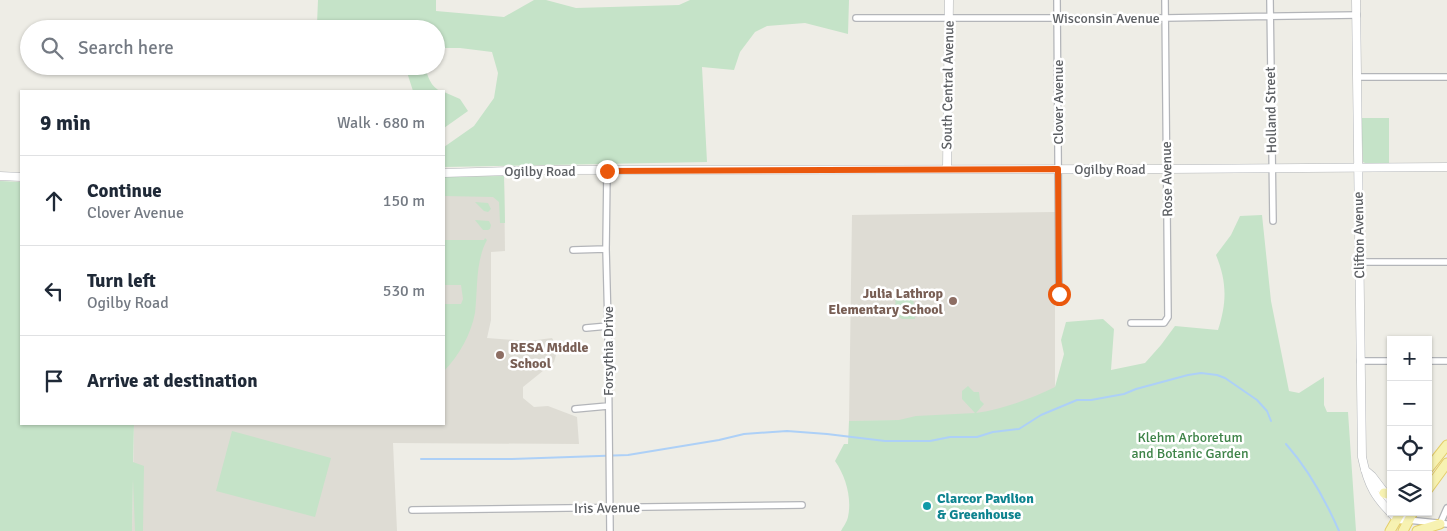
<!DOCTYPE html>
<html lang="en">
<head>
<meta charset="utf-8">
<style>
	:root { --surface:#fff; --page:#f2f2f3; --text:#1f2937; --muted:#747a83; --line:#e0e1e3 }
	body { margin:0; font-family:Signika,sans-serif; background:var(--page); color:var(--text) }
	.controls { position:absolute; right:15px; bottom:15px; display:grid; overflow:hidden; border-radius:0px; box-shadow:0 1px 4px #0004 }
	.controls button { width:45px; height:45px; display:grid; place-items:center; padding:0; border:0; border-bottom:1px solid var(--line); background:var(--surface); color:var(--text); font:25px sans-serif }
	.stop { position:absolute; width:15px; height:15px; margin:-11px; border:4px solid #ea580c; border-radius:50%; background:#fff }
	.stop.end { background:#ea580c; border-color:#fff; box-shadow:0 1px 5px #0008 }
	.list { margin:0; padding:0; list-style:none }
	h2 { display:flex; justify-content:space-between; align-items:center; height:65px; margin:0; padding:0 20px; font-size:21px }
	h2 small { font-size:16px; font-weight:400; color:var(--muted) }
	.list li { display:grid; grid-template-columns:32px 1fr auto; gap:15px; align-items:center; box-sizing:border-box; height:90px; padding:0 20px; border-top:1px solid var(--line) }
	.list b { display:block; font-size:19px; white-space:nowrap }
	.list p { margin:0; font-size:16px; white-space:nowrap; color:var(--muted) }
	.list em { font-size:16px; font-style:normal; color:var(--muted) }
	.icon { flex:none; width:28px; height:28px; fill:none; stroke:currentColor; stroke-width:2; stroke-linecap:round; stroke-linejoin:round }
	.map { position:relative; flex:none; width:1447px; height:531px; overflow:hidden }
	.search { position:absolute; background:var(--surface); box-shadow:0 1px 4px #0004; left:20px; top:20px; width:425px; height:55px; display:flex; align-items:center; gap:12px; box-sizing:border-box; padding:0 18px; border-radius:28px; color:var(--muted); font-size:19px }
	.panel { position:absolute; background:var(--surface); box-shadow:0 1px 4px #0004; left:20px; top:90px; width:425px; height:335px; border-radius:0px }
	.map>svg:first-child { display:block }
</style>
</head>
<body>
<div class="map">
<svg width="1447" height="531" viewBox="0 0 1447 531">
	<rect width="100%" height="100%" fill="#eeede6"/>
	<path fill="#dedcd4" d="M504,176L505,251L491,252V320L487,338L529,341L552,338L558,348L554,362L523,387V398L534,407L548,406L577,417L579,444L393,443L397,531H132L134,424H444V177Z
		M1055,212V399L987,420L849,421L852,215Z"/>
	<path fill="#c5e3c8" d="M318,0H436V11L504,17L534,0H546L576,8L679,5L690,0H849L848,34L805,23L767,26L755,32L740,52L734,70L702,67L707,162L444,167V147L474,126L494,98L498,73L492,52L460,48H436V29H389L388,26L317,24Z
		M405,66H425C427,75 431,88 441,91H413Z
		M444,92L460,99L468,111L444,128Z
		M1361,118H1389V164H1367L1363,162Z
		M504,176L505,223H500L499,202L493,197L444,196V177Z
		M0,181L21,182V424H134L133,462L144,466L143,531H135L133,479L132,531H0Z
		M475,202L488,203L491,209L488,212L484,211Z
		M1262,215L1271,301L1289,391L1299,393L1324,377V405L1327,412H1348L1356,531H841C843,527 847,522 848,517C852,498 846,477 835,461L844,444H848L849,421L899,420L916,416L975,413L962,399V391L968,386L974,392H979L980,400L984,404L976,413C1004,409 1030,399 1055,387L1064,354L1061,340L1066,322L1103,319L1114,329L1111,370L1145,363L1161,345L1175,326L1218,330C1227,302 1227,282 1216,255L1231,235L1240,216Z
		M475,220L489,221L491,225L490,229L488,230H483Z
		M485,238L487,240C475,262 478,289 475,313C471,334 459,356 444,371V302L445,304H461L463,299L461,285H445L444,287V240H484Z
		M895,295H913L915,319H902L896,314Z
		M232,431L331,458L315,517L216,491Z"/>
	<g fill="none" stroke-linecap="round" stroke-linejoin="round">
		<path stroke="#add0f7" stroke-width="2" d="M1286,444C1309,470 1325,499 1339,531
			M421,459H512L628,455L719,440L744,434L787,431L827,434L885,441H930L950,437H977L993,432L1019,429L1041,415L1077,400H1091L1124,394L1136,389L1188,375L1201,373L1217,375L1225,378L1257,400L1267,411L1271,421"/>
		<defs>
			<path id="street" d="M1057,0L1059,294
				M1270,0L1273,221
				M856,18H1165L1357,15
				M1357,77H1447
				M607,171L606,249L608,326L610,531
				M573,250L606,249
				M1359,262H1447
				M1131,323H1164L1168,317L1165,0
				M586,328L608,326
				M1360,361H1391
				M1428,361H1447
				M575,409L608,406
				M412,510L802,505
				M1408,520L1447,524
				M1440,524L1447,508"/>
			<path id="secondary" d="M1356,0L1362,457C1368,486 1375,498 1397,519L1408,520
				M947,169L949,0
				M444,173L541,170L1166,169L1447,167
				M0,176L21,177
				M1365,470L1372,476L1391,501"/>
			<path id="primary" d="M1428,469L1447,445
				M1428,489L1447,463
				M1384,493L1391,495
				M1390,531L1401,512
				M1403,531L1413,512
				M1417,531L1440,524"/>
		</defs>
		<use href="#street" stroke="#b3b5b9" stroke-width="8"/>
		<use href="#secondary" stroke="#b4b7bb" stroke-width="9"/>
		<use href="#primary" stroke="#e4cd69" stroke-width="11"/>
		<use href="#street" stroke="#fff" stroke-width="5.5"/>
		<use href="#secondary" stroke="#fff" stroke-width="8"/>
		<use href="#primary" stroke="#f7f2b2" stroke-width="9"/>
	</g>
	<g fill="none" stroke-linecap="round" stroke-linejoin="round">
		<path stroke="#ea580c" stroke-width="6" d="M607,171L1058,169L1059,294"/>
	</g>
	<g fill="#8d6e63" stroke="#fff" stroke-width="2">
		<circle cx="953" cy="301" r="5"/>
		<circle cx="500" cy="355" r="5"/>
	</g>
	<circle fill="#0f9aa8" stroke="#fff" stroke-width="2" cx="927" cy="506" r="5"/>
	<g text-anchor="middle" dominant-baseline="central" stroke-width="5" stroke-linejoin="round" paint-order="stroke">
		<g font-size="14" fill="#5d6064" stroke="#fff">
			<text x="1106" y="18">Wisconsin Avenue</text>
			<text transform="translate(948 85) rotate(-89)">South Central Avenue</text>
			<text transform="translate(1058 102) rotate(-90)">Clover Avenue</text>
			<text transform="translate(1271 110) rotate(-91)">Holland Street</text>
			<text x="1110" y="169">Ogilby Road</text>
			<text x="540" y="171">Ogilby Road</text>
			<text transform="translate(1167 179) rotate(-91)">Rose Avenue</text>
			<text transform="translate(1359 235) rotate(-91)">Clifton Avenue</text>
			<text transform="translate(608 351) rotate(-90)">Forsythia Drive</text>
			<text transform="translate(607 508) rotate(-1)">Iris Avenue</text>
		</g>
		<g font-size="14" font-weight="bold" fill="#785e54" stroke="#fff" text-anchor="end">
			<text x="943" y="293">Julia Lathrop<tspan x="943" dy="16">Elementary School</tspan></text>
			<text x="510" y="347" text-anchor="start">RESA Middle<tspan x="510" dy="16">School</tspan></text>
		</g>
		<g font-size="14" fill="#3e8348" stroke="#fff">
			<text x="1190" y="437">Klehm Arboretum<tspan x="1190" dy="16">and Botanic Garden</tspan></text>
		</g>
		<g font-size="14" font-weight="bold" fill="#0d838f" stroke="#fff" text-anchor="start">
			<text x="937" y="498">Clarcor Pavilion<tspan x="937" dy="16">&amp; Greenhouse</tspan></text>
		</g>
	</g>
</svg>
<div class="controls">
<button>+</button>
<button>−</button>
<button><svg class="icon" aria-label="locate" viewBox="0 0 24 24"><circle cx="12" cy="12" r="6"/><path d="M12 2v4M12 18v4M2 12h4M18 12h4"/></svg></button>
<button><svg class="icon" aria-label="layers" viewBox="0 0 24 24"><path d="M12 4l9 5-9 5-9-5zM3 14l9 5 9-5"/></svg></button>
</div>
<div class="stop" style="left:1059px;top:294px"></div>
<div class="stop end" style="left:607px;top:171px"></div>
<div class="search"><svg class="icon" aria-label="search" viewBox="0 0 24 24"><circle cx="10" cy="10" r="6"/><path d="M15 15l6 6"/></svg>Search here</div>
<section class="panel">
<h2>9 min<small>Walk · 680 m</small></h2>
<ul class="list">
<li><svg class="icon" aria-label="ahead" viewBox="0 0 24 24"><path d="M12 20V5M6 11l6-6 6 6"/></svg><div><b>Continue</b><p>Clover Avenue</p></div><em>150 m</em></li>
<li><svg class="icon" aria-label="left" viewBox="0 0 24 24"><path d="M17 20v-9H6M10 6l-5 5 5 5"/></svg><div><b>Turn left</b><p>Ogilby Road</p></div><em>530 m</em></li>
<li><svg class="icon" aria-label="arrive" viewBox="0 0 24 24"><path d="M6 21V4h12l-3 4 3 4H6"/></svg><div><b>Arrive at destination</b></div></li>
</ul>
</section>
</div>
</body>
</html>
